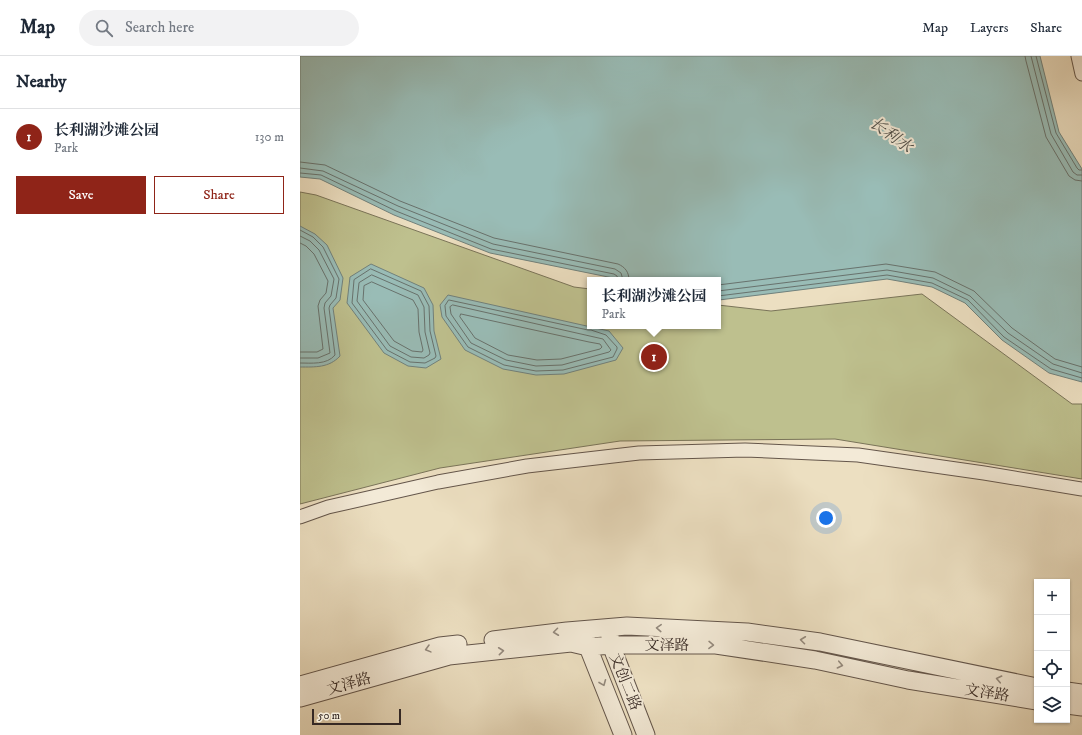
<!DOCTYPE html>
<html lang="en">
<head>
<meta charset="utf-8">
<style>
	:root { --surface:#fff; --page:#f2f2f3; --text:#1f2937; --muted:#747a83; --line:#e0e1e3; --accent:#8f2418 }
	body { margin:0; font-family:"IM FELL DW Pica","Noto Serif SC",serif; background:var(--page); color:var(--text) }
	.controls { position:absolute; right:12px; bottom:12px; display:grid; overflow:hidden; border-radius:0px; box-shadow:0 1px 3px #0004 }
	.controls button { width:36px; height:36px; display:grid; place-items:center; padding:0; border:0; border-bottom:1px solid var(--line); background:var(--surface); color:var(--text); font:20px sans-serif }
	.scale { position:absolute; left:12px; bottom:10px; width:89px; box-sizing:border-box; padding-left:4px; border:2px solid #362924; border-top:0; font-size:11px; line-height:14px; white-space:nowrap; color:#362924; -webkit-text-stroke:3px #f3ead7; paint-order:stroke }
	.you { position:absolute; left:526px; top:462px; width:14px; height:14px; margin:-10px; border:3px solid #fff; border-radius:50%; background:#1a73e8; box-shadow:0 0 0 6px #1a73e833 }
	.badge { display:grid; place-items:center; width:26px; height:26px; border-radius:50%; background:var(--accent); color:#fff; font-size:13px; font-weight:700 }
	.pin { position:absolute; translate:-50% -50%; border:2px solid #fff; box-shadow:0 1px 4px #0006 }
	.popup { position:absolute; left:287px; top:221px; width:134px; height:52px; box-sizing:border-box; display:grid; place-content:center; border-radius:0px; background:var(--surface); filter:drop-shadow(0 1px 3px #0005); font-size:13px; white-space:nowrap; color:var(--muted) }
	.popup b { font-size:15px; color:var(--text) }
	.popup::after { content:''; position:absolute; left:50%; top:100%; margin-left:-8px; border:8px solid transparent; border-top-color:var(--surface) }
	.list { margin:0; padding:0; list-style:none }
	h2 { display:flex; justify-content:space-between; align-items:center; height:52px; margin:0; padding:0 16px; font-size:17px }
	h2 small { font-size:13px; font-weight:400; color:var(--muted) }
	.list li { display:grid; grid-template-columns:26px 1fr auto; gap:12px; align-items:center; box-sizing:border-box; height:56px; padding:0 16px; border-top:1px solid var(--line) }
	.list b { display:block; font-size:15px; white-space:nowrap }
	.list p { margin:0; font-size:13px; white-space:nowrap; color:var(--muted) }
	.list em { font-size:13px; font-style:normal; color:var(--muted) }
	.actions { display:flex; gap:8px; padding:12px 16px }
	.actions a { flex:1; padding:9px 0; border:1px solid var(--accent); border-radius:0px; text-align:center; font-size:14px; color:var(--accent) }
	.actions .main { background:var(--accent); color:#fff }
	.icon { flex:none; width:22px; height:22px; fill:none; stroke:currentColor; stroke-width:2; stroke-linecap:round; stroke-linejoin:round }
	.map { position:relative; flex:none; width:782px; height:679px; overflow:hidden }
	header { display:flex; align-items:center; gap:24px; box-sizing:border-box; height:56px; padding:0 20px; background:var(--surface); border-bottom:1px solid var(--line) }
	header strong { font-size:19px }
	nav { display:flex; gap:22px; margin-inline-start:auto; font-size:14px }
	.search { width:280px; height:36px; background:var(--page); display:flex; align-items:center; gap:10px; box-sizing:border-box; padding:0 14px; border-radius:22px; color:var(--muted); font-size:15px }
	main { display:flex }
	aside { flex:1; background:var(--surface) }
	.map>svg:first-child { display:block }
</style>
</head>
<body>
<header>
<strong>Map</strong>
<div class="search"><svg class="icon" aria-label="search" viewBox="0 0 24 24"><circle cx="10" cy="10" r="6"/><path d="M15 15l6 6"/></svg>Search here</div>
<nav><a>Map</a><a>Layers</a><a>Share</a></nav>
</header>
<main>
<aside>
<h2>Nearby<small></small></h2>
<ul class="list">
<li><span class="badge">1</span><div><b>长利湖沙滩公园</b><p>Park</p></div><em>130 m</em></li>
</ul>
<div class="actions"><a class="main">Save</a><a>Share</a></div>
</aside>
<div class="map">
<svg width="782" height="679" viewBox="0 0 782 679">
	<rect width="100%" height="100%" fill="#ecdfc1"/>
	<filter id="stains"><feTurbulence type="fractalNoise" baseFrequency=".005" numOctaves="4"/><feColorMatrix values="0 0 0 0 .2 0 0 0 0 .09 0 0 0 0 .02 0 0 0 .5 -.17"/></filter>
	<radialGradient id="worn" r=".72"><stop offset=".6" stop-color="#630" stop-opacity="0"/><stop offset="1" stop-color="#630" stop-opacity=".3"/></radialGradient>
	<path fill="#bec08e" stroke="#7a7459" d="M0,136L16,139L274,231L290,233V270H418V249L471,255L622,238L772,348H782V423L535,383L320,385L140,412L0,448Z"/>
	<path fill="#99bcb6" stroke="#71817c" d="M0,0H740L759,76L782,113V326L749,317L702,284L665,247L632,231L587,223L419,244H418V224H323L190,197L94,159L20,123L0,121Z
		M0,170L15,178L27,189L43,222L40,244L33,252L40,300C29,312 15,311 0,311Z
		M71,208L124,232L133,249L134,275L141,303L126,312L108,310L84,297L47,247L50,221Z
		M148,239L309,275L323,292L316,304L264,318L236,319L203,313L165,294L142,261L140,249Z"/>
	<g fill="none" stroke-linecap="round" stroke-linejoin="round">
		<path stroke="#68726d" stroke-width="1" d="M725,0L726,5L746,81L769,120L775,124L782,125
			M731,0L751,78L773,116L777,119H782
			M736,0L756,77L777,112L779,114H782
			M0,106L25,109L100,145L194,182L318,208C325,211 329,216 329,224
			M0,112L23,115L98,150L193,188L315,213L321,217L323,224
			M0,117L21,119L96,155L191,193L314,218L317,220L318,224
			M0,174L13,181L23,191L39,223L36,242L30,249L29,252L35,299C27,309 11,307 0,307
			M0,180L10,185L19,194L34,223L31,240L25,247L24,252L30,297L18,302H0
			M0,187L6,190L14,198L28,225L26,237L20,244L18,250L23,293L17,296H0
			M71,213L121,235L129,250L130,275L136,300L135,302L125,307L110,306L87,294L52,247L54,224Z
			M72,219L118,239L124,251L125,276L130,297L129,299L124,302L111,301L90,290L57,245L59,227Z
			M72,226L113,244L118,253L119,276L123,294L122,296L112,295L94,285L63,244L64,230Z
			M418,229L586,208L635,216L674,235L712,272L755,303L782,311
			M418,235L587,214L633,222L670,240L708,277L753,308L782,317
			M418,240L587,219L632,227L668,244L704,281L751,313L782,322
			M149,244L288,274H291L306,279L317,291V293L313,301L263,314L236,315L204,309L168,291L146,260L145,250Z
			M153,249L303,283L311,294L309,296L262,309L236,310L206,304L171,287L151,258L150,251Z
			M161,258L289,286L300,288L302,291L300,293L261,303L237,304L208,299L175,282L160,261Z"/>
		<defs>
			<path id="minor" d="M778,0L782,18
				M0,461L28,451L138,426L227,410L339,397L445,394L558,399L684,417L782,433"/>
			<path id="tertiary" d="M310,580L311,589L346,679
				M286,582L288,591L323,679
				M193,584L267,575L327,570L447,576L520,586L737,631
				M0,629L140,590L158,588
				M767,635L782,637
				M0,642L149,600L271,587L288,591L311,589H416L515,604L608,624L737,645
				M767,649L782,651"/>
		</defs>
		<use href="#minor" stroke="#64564b" stroke-width="15"/>
		<use href="#tertiary" stroke="#64564b" stroke-width="19"/>
		<use href="#minor" stroke="#f3ead7" stroke-width="13"/>
		<use href="#tertiary" stroke="#f3ead7" stroke-width="17"/>
	</g>
	<defs><path id="oneway-chevron" d="M-2-3.5L2.5 0L-2 3.5" fill="none" stroke-width="1.6" stroke-linecap="round" stroke-linejoin="round"/></defs>
	<g stroke="#948a7e">
		<use href="#oneway-chevron" transform="translate(359 572) rotate(-177)"/>
		<use href="#oneway-chevron" transform="translate(256 576) rotate(173)"/>
		<use href="#oneway-chevron" transform="translate(503 584) rotate(-173)"/>
		<use href="#oneway-chevron" transform="translate(411 589) rotate(1)"/>
		<use href="#oneway-chevron" transform="translate(128 593) rotate(165)"/>
		<use href="#oneway-chevron" transform="translate(201 595) rotate(-6)"/>
		<use href="#oneway-chevron" transform="translate(540 609) rotate(12)"/>
		<use href="#oneway-chevron" transform="translate(699 623) rotate(-168)"/>
		<use href="#oneway-chevron" transform="translate(303 627) rotate(68)"/>
	</g>
	<g text-anchor="middle" dominant-baseline="central" stroke-width="4" stroke-linejoin="round" paint-order="stroke">
		<g font-size="15" fill="#362924" stroke="#f3ead7">
			<text x="367" y="589">文泽路</text>
			<text transform="translate(325 626) rotate(68)">文创二路</text>
			<text transform="translate(49 628) rotate(-16)">文泽路</text>
			<text transform="translate(687 637) rotate(9)">文泽路</text>
		</g>
		<g font-size="16" font-style="italic" fill="#4f4e48" stroke="#f3ead7">
			<text transform="translate(591 79) rotate(36)">长利水</text>
		</g>
	</g>
	<rect width="100%" height="100%" filter="url(#stains)"/>
	<rect width="100%" height="100%" fill="url(#worn)"/>
</svg>
<div class="controls">
<button>+</button>
<button>−</button>
<button><svg class="icon" aria-label="locate" viewBox="0 0 24 24"><circle cx="12" cy="12" r="6"/><path d="M12 2v4M12 18v4M2 12h4M18 12h4"/></svg></button>
<button><svg class="icon" aria-label="layers" viewBox="0 0 24 24"><path d="M12 4l9 5-9 5-9-5zM3 14l9 5 9-5"/></svg></button>
</div>
<div class="scale">50 m</div>
<div class="you"></div>
<div class="pin badge" style="left:354px;top:301px">1</div>
<div class="popup"><b>长利湖沙滩公园</b>Park</div>
</div>
</main>
</body>
</html>
